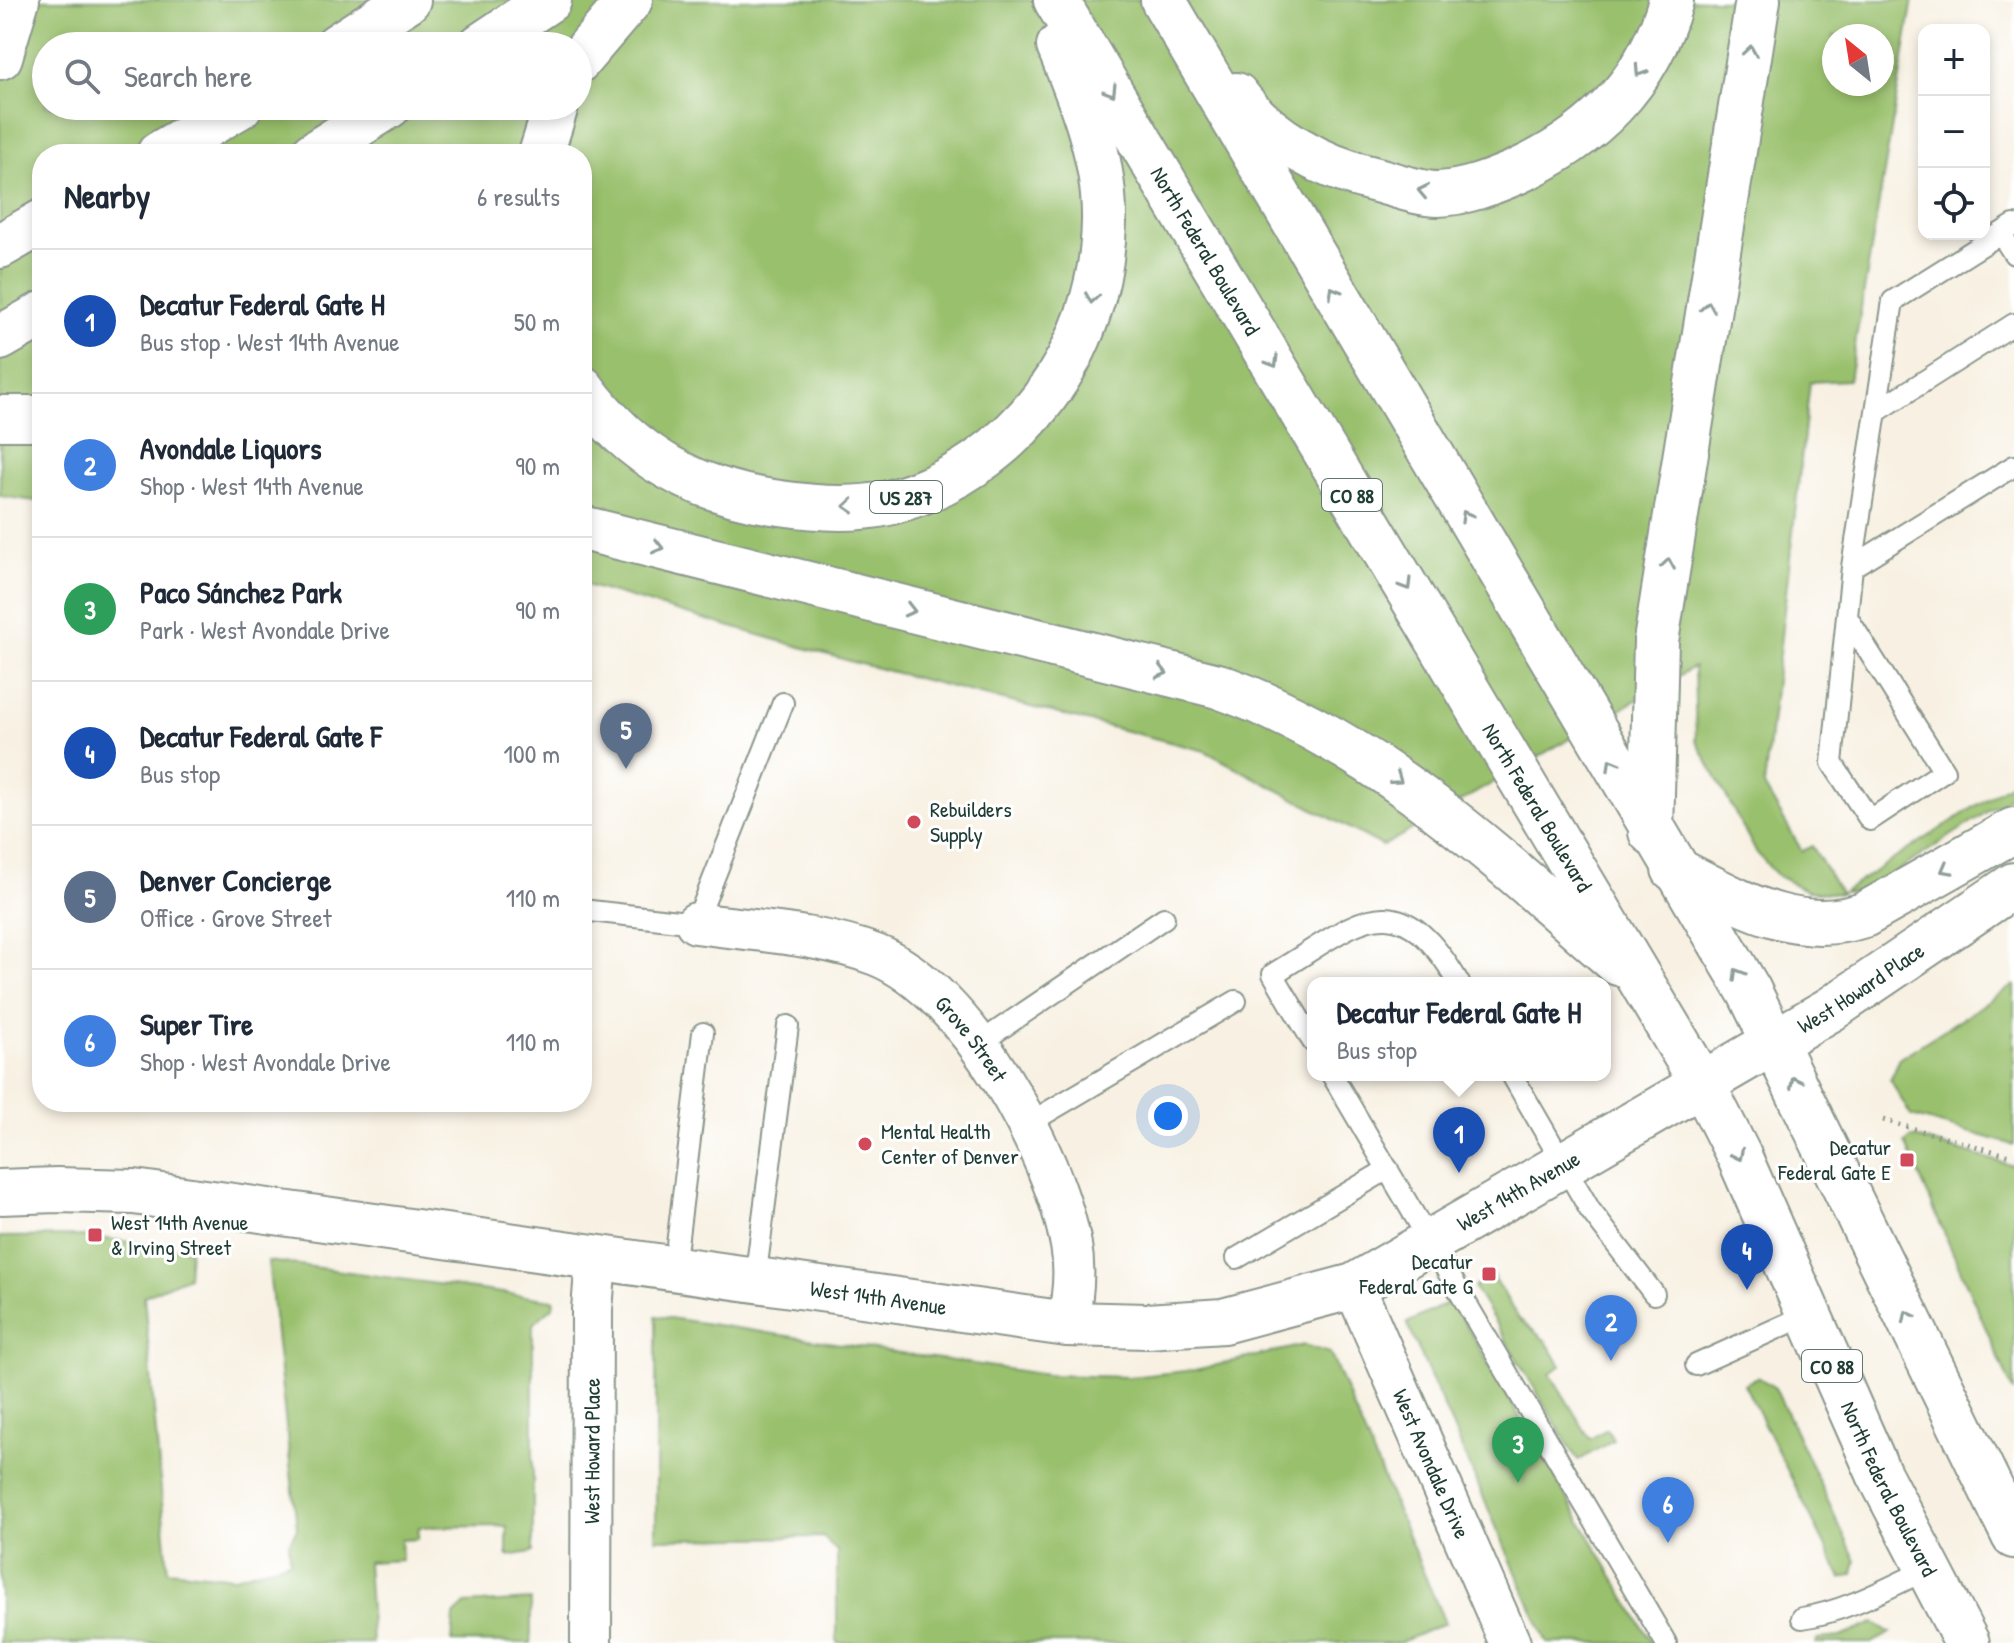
<!DOCTYPE html>
<html lang="en">
<head>
<meta charset="utf-8">
<style>
	:root { --surface:#fff; --page:#f6f6f7; --text:#1f2937; --muted:#747a83; --line:#e0e1e3; --accent:#d93025 }
	body { margin:0; font-family:"Patrick Hand",sans-serif; background:var(--page); color:var(--text) }
	.controls { position:absolute; right:24px; top:24px; display:grid; overflow:hidden; border-radius:16px; box-shadow:0 4px 12px #0003 }
	.controls button { width:72px; height:72px; display:grid; place-items:center; padding:0; border:0; border-bottom:2px solid var(--line); background:var(--surface); color:var(--text); font:40px sans-serif }
	.compass { position:absolute; left:1822px; top:24px; width:72px; height:72px; border-radius:50%; background:var(--surface); box-shadow:0 4px 12px #0003; rotate:330deg }
	.you { position:absolute; left:1168px; top:1116px; width:28px; height:28px; margin:-20px; border:6px solid #fff; border-radius:50%; background:#1a73e8; box-shadow:0 0 0 12px #1a73e833 }
	.badge { display:grid; place-items:center; width:52px; height:52px; border-radius:50%; background:var(--accent); color:#fff; font-size:26px; font-weight:700 }
	.pin { position:absolute; translate:-50% -66px; filter:drop-shadow(0 2px 4px #0008) }
	.pin::after { content:''; position:absolute; top:42px; width:28px; height:24px; background:inherit; clip-path:polygon(0 0,100% 0,50% 100%) }
	.popup { position:absolute; left:1307px; top:977px; width:304px; height:104px; box-sizing:border-box; display:grid; place-content:center; border-radius:16px; background:var(--surface); filter:drop-shadow(0 2px 6px #0005); font-size:26px; white-space:nowrap; color:var(--muted) }
	.popup b { font-size:30px; color:var(--text) }
	.popup::after { content:''; position:absolute; left:50%; top:100%; margin-left:-16px; border:16px solid transparent; border-top-color:var(--surface) }
	.list { margin:0; padding:0; list-style:none }
	h2 { display:flex; justify-content:space-between; align-items:center; height:104px; margin:0; padding:0 32px; font-size:34px }
	h2 small { font-size:26px; font-weight:400; color:var(--muted) }
	.list li { display:grid; grid-template-columns:52px 1fr auto; gap:24px; align-items:center; box-sizing:border-box; height:144px; padding:0 32px; border-top:2px solid var(--line) }
	.list b { display:block; font-size:30px; white-space:nowrap }
	.list p { margin:0; font-size:26px; white-space:nowrap; color:var(--muted) }
	.list em { font-size:26px; font-style:normal; color:var(--muted) }
	.icon { flex:none; width:44px; height:44px; fill:none; stroke:currentColor; stroke-width:2; stroke-linecap:round; stroke-linejoin:round }
	.map { position:relative; flex:none; width:2014px; height:1643px; overflow:hidden }
	.search { position:absolute; background:var(--surface); box-shadow:0 4px 12px #0003; left:32px; top:32px; width:560px; height:88px; display:flex; align-items:center; gap:20px; box-sizing:border-box; padding:0 28px; border-radius:44px; color:var(--muted); font-size:30px }
	.panel { position:absolute; background:var(--surface); box-shadow:0 4px 12px #0003; left:32px; top:144px; width:560px; height:968px; border-radius:32px }
	.map>svg:first-child { display:block }
</style>
</head>
<body>
<div class="map">
<svg width="2014" height="1643" viewBox="0 0 2014 1643">
	<rect width="100%" height="100%" fill="#fff"/>
	<filter id="ink" filterUnits="userSpaceOnUse"><feTurbulence type="fractalNoise" baseFrequency=".0125" numOctaves="2"/><feDisplacementMap in="SourceGraphic" scale="16" xChannelSelector="R" yChannelSelector="G"/><feConvolveMatrix kernelMatrix="1 2 1 2 8 2 1 2 1" color-interpolation-filters="sRGB"/></filter>
	<filter id="wash" filterUnits="userSpaceOnUse"><feTurbulence type="fractalNoise" baseFrequency=".006" numOctaves="4" result="noise"/><feDisplacementMap in="SourceGraphic" scale="32" xChannelSelector="R" yChannelSelector="G"/><feGaussianBlur stdDeviation="1.8" result="paint"/><feColorMatrix in="noise" values="0 0 0 0 0 0 0 0 0 0 0 0 0 0 0 0 0 1.4 0 .05"/><feComposite in="paint" operator="in"/></filter>
	<g filter="url(#wash)">
		<rect width="100%" height="100%" fill="#f8f1e3"/>
		<path fill="#99c06c" stroke="#5c7e50" stroke-width="2" fill-rule="evenodd" d="M0,0H1913L1849,380L1810,382L1764,786L1802,851L1812,846L1841,894L1807,891L1778,876L1756,852L1696,740L1694,667L1383,846L1205,751L853,662L582,584V154H42V502L0,496ZM1834,36H1882V84H1834ZM46,46H578V106H46Z
			M2014,781V794L1881,882L1864,891L1843,892Z
			M2014,985V1145L1911,1116L1890,1080L1900,1058Z
			M1912,1137L2014,1166V1393L1905,1143Z
			M85,1236L190,1250L188,1277L144,1296L168,1570L235,1577L290,1561L289,1543L297,1528L268,1261L554,1300L553,1307L533,1324V1552L507,1556V1526L419,1527L418,1539L401,1540L402,1560L367,1562L372,1643H0V1237Z
			M1493,1275L1518,1318L1546,1341L1561,1366L1550,1373L1590,1439L1607,1429L1613,1440L1578,1461L1474,1287Z
			M1452,1301L1652,1643H1547L1407,1323Z
			M656,1316L1047,1375L1130,1377L1195,1370L1304,1345L1330,1353L1445,1623L1399,1643H837V1551L823,1537L656,1539Z
			M1758,1377L1775,1388L1856,1561L1853,1574L1842,1579L1744,1384Z
			M531,1600V1643L452,1642L454,1616L465,1604Z
			M1874,1623L1891,1633L1872,1643H1816L1818,1639L1841,1637Z"/>
	</g>
	<g filter="url(#ink)">
		<g fill="none" stroke-linecap="round" stroke-linejoin="round">
			<defs>
				<path id="lane" d="M2001,234L2014,254
					M1876,412L2014,324
					M1852,567L1893,301L2014,225
					M1847,617L1944,771L1870,820L1832,763L1852,567L2014,466
					M582,910L696,923L783,703
					M1313,1042L1273,974C1358,924 1395,874 1459,983
					M978,1044L1164,918
					M1332,1075L1666,1643
					M1512,1075L1590,1210L1654,1294
					M1029,1123L1236,1001
					M1237,1258L1388,1169
					M674,1269L703,1033
					M755,1280L788,1026
					M1696,1365L1809,1314
					M1802,1618C1847,1611 1887,1588 1928,1569"/>
				<g id="street">
					<path id="s1" d="M696,923C754,931 821,934 876,955C968,991 1054,1153 1071,1245C1076,1272 1073,1298 1067,1324"/>
					<path id="s2" d="M1354,1286L1510,1643"/>
					<path id="s3" d="M591,1643L592,1310L596,1259"/>
				</g>
				<g id="secondary">
					<path id="s4" d="M0,1192L57,1190L134,1192L1067,1324L1147,1326L1223,1321L1354,1286L1831,1009L2014,885"/>
				</g>
				<g id="primary">
					<path id="s5" d="M1056,0L1703,1085L1739,1156L1879,1474L1967,1643"/>
					<path d="M1163,0L1749,991L2014,1536"/>
					<path d="M337,46L408,0"/>
					<path d="M480,46L549,0"/>
					<path d="M0,57L17,0"/>
					<path d="M578,61L630,0"/>
					<path d="M1236,95C1268,138 1321,167 1373,179C1393,184 1418,194 1438,194C1465,193 1490,183 1514,173C1591,139 1649,83 1671,0"/>
					<path d="M159,154L240,106"/>
					<path d="M313,154L389,106"/>
					<path d="M541,154L556,106"/>
					<path d="M0,246L42,222"/>
					<path d="M0,338L42,314"/>
					<path d="M582,388C632,457 696,492 780,503C814,508 854,511 888,503C1016,470 1102,352 1104,221C1105,159 1082,102 1059,46"/>
					<path d="M0,418H42"/>
					<path d="M582,528L1218,686C1376,742 1494,854 1618,963"/>
					<path d="M1651,832L1656,641L1758,0"/>
					<path d="M1674,869C1737,900 1793,938 1864,915L2014,830"/>
				</g>
			</defs>
			<use href="#lane" stroke="#8c978c" stroke-width="24"/>
			<use href="#street" stroke="#8c978c" stroke-width="44"/>
			<use href="#secondary" stroke="#8c978c" stroke-width="48"/>
			<use href="#primary" stroke="#8c978c" stroke-width="48"/>
			<path stroke="#8c978c" stroke-width="5" stroke-dasharray="2 6" stroke-linecap="butt" d="M1883,1120L2014,1157"/>
			<use href="#lane" stroke="#fff" stroke-width="20"/>
			<use href="#street" stroke="#fff" stroke-width="40"/>
			<use href="#secondary" stroke="#fff" stroke-width="44"/>
			<use href="#primary" stroke="#fff" stroke-width="44"/>
		</g>
		<defs><path id="oneway-chevron" d="M-2-3.5L2.5 0L-2 3.5" fill="none" stroke-width="1.6" stroke-linecap="round" stroke-linejoin="round" transform="scale(2)"/></defs>
		<g stroke="#8f9e9a">
			<use href="#oneway-chevron" transform="translate(1750 51) rotate(-81)"/>
			<use href="#oneway-chevron" transform="translate(1640 71) rotate(123)"/>
			<use href="#oneway-chevron" transform="translate(1111 91) rotate(59)"/>
			<use href="#oneway-chevron" transform="translate(1423 191) rotate(-168)"/>
			<use href="#oneway-chevron" transform="translate(1334 292) rotate(-120)"/>
			<use href="#oneway-chevron" transform="translate(1092 298) rotate(99)"/>
			<use href="#oneway-chevron" transform="translate(1708 307) rotate(-81)"/>
			<use href="#oneway-chevron" transform="translate(1273 362) rotate(59)"/>
			<use href="#oneway-chevron" transform="translate(849 506) rotate(177)"/>
			<use href="#oneway-chevron" transform="translate(1466 516) rotate(-120)"/>
			<use href="#oneway-chevron" transform="translate(658 547) rotate(14)"/>
			<use href="#oneway-chevron" transform="translate(1668 564) rotate(-81)"/>
			<use href="#oneway-chevron" transform="translate(1406 585) rotate(59)"/>
			<use href="#oneway-chevron" transform="translate(910 610) rotate(14)"/>
			<use href="#oneway-chevron" transform="translate(1162 672) rotate(14)"/>
			<use href="#oneway-chevron" transform="translate(1612 764) rotate(-120)"/>
			<use href="#oneway-chevron" transform="translate(1397 779) rotate(35)"/>
			<use href="#oneway-chevron" transform="translate(1946 869) rotate(151)"/>
			<use href="#oneway-chevron" transform="translate(1738 974) rotate(-121)"/>
			<use href="#oneway-chevron" transform="translate(1795 1082) rotate(-117)"/>
			<use href="#oneway-chevron" transform="translate(1738 1155) rotate(64)"/>
			<use href="#oneway-chevron" transform="translate(1908 1316) rotate(-116)"/>
		</g>
	</g>
	<g fill="#d1495b" stroke="#fff" stroke-width="3">
		<circle cx="914" cy="822" r="8"/>
		<circle cx="865" cy="1144" r="8"/>
		<rect x="1899" y="1152" width="16" height="16" rx="4"/>
		<rect x="87" y="1227" width="16" height="16" rx="4"/>
		<rect x="1481" y="1266" width="16" height="16" rx="4"/>
	</g>
	<g text-anchor="middle" dominant-baseline="central" stroke-width="6" stroke-linejoin="round" paint-order="stroke">
		<g fill="#fff" stroke="#627771" stroke-width="2">
			<rect x="1322" y="479" width="60" height="32" rx="6"/>
			<rect x="870" y="481" width="72" height="32" rx="6"/>
			<rect x="1802" y="1350" width="60" height="32" rx="6"/>
		</g>
		<g font-size="20" font-weight="bold" fill="#1f3d34">
			<text x="1352" y="495">CO 88</text>
			<text x="906" y="497">US 287</text>
			<text x="1832" y="1366">CO 88</text>
		</g>
		<g font-size="22" fill="#1f3d34" stroke="#fff">
			<text stroke="none"><textPath href="#s5" startOffset="292">North Federal Boulevard</textPath></text>
			<text stroke="none"><textPath href="#s5" startOffset="940">North Federal Boulevard</textPath></text>
			<text stroke="none"><textPath href="#s4" startOffset="1956">West Howard Place</textPath></text>
			<text stroke="none"><textPath href="#s1" startOffset="312">Grove Street</textPath></text>
			<text stroke="none"><textPath href="#s4" startOffset="1558">West 14th Avenue</textPath></text>
			<text stroke="none"><textPath href="#s4" startOffset="886">West 14th Avenue</textPath></text>
			<text stroke="none"><textPath href="#s3" startOffset="192">West Howard Place</textPath></text>
			<text stroke="none"><textPath href="#s2" startOffset="194">West Avondale Drive</textPath></text>
			<text stroke="none"><textPath href="#s5" startOffset="1708">North Federal Boulevard</textPath></text>
		</g>
		<g font-size="22" fill="#1f3d34" stroke="#fff" text-anchor="start">
			<text x="930" y="809">Rebuilders<tspan x="930" dy="25">Supply</tspan></text>
			<text x="881" y="1131">Mental Health<tspan x="881" dy="25">Center of Denver</tspan></text>
			<text x="1891" y="1147" text-anchor="end">Decatur<tspan x="1891" dy="25">Federal Gate E</tspan></text>
			<text x="111" y="1222">West 14th Avenue<tspan x="111" dy="25">&amp; Irving Street</tspan></text>
			<text x="1473" y="1261" text-anchor="end">Decatur<tspan x="1473" dy="25">Federal Gate G</tspan></text>
		</g>
	</g>
</svg>
<div class="controls">
<button>+</button>
<button>−</button>
<button><svg class="icon" aria-label="locate" viewBox="0 0 24 24"><circle cx="12" cy="12" r="6"/><path d="M12 2v4M12 18v4M2 12h4M18 12h4"/></svg></button>
</div>
<svg class="compass" viewBox="-18 -18 36 36"><path d="M0-13l5 13h-10z" fill="#e53935"/><path d="M0 13l5-13h-10z" fill="#747a83"/></svg>
<div class="you"></div>
<div class="pin badge" style="left:1459px;top:1173px;background:#1a4fb4">1</div>
<div class="popup"><b>Decatur Federal Gate H</b>Bus stop</div>
<div class="pin badge" style="left:1611px;top:1361px;background:#3f7fe0">2</div>
<div class="pin badge" style="left:1518px;top:1483px;background:#2e9e5b">3</div>
<div class="pin badge" style="left:1747px;top:1290px;background:#1a4fb4">4</div>
<div class="pin badge" style="left:626px;top:769px;background:#5c6f8a">5</div>
<div class="pin badge" style="left:1668px;top:1543px;background:#3f7fe0">6</div>
<div class="search"><svg class="icon" aria-label="search" viewBox="0 0 24 24"><circle cx="10" cy="10" r="6"/><path d="M15 15l6 6"/></svg>Search here</div>
<section class="panel">
<h2>Nearby<small>6 results</small></h2>
<ul class="list">
<li><span class="badge" style="background:#1a4fb4">1</span><div><b>Decatur Federal Gate H</b><p>Bus stop · West 14th Avenue</p></div><em>50 m</em></li>
<li><span class="badge" style="background:#3f7fe0">2</span><div><b>Avondale Liquors</b><p>Shop · West 14th Avenue</p></div><em>90 m</em></li>
<li><span class="badge" style="background:#2e9e5b">3</span><div><b>Paco Sánchez Park</b><p>Park · West Avondale Drive</p></div><em>90 m</em></li>
<li><span class="badge" style="background:#1a4fb4">4</span><div><b>Decatur Federal Gate F</b><p>Bus stop</p></div><em>100 m</em></li>
<li><span class="badge" style="background:#5c6f8a">5</span><div><b>Denver Concierge</b><p>Office · Grove Street</p></div><em>110 m</em></li>
<li><span class="badge" style="background:#3f7fe0">6</span><div><b>Super Tire</b><p>Shop · West Avondale Drive</p></div><em>110 m</em></li>
</ul>
</section>
</div>
</body>
</html>
